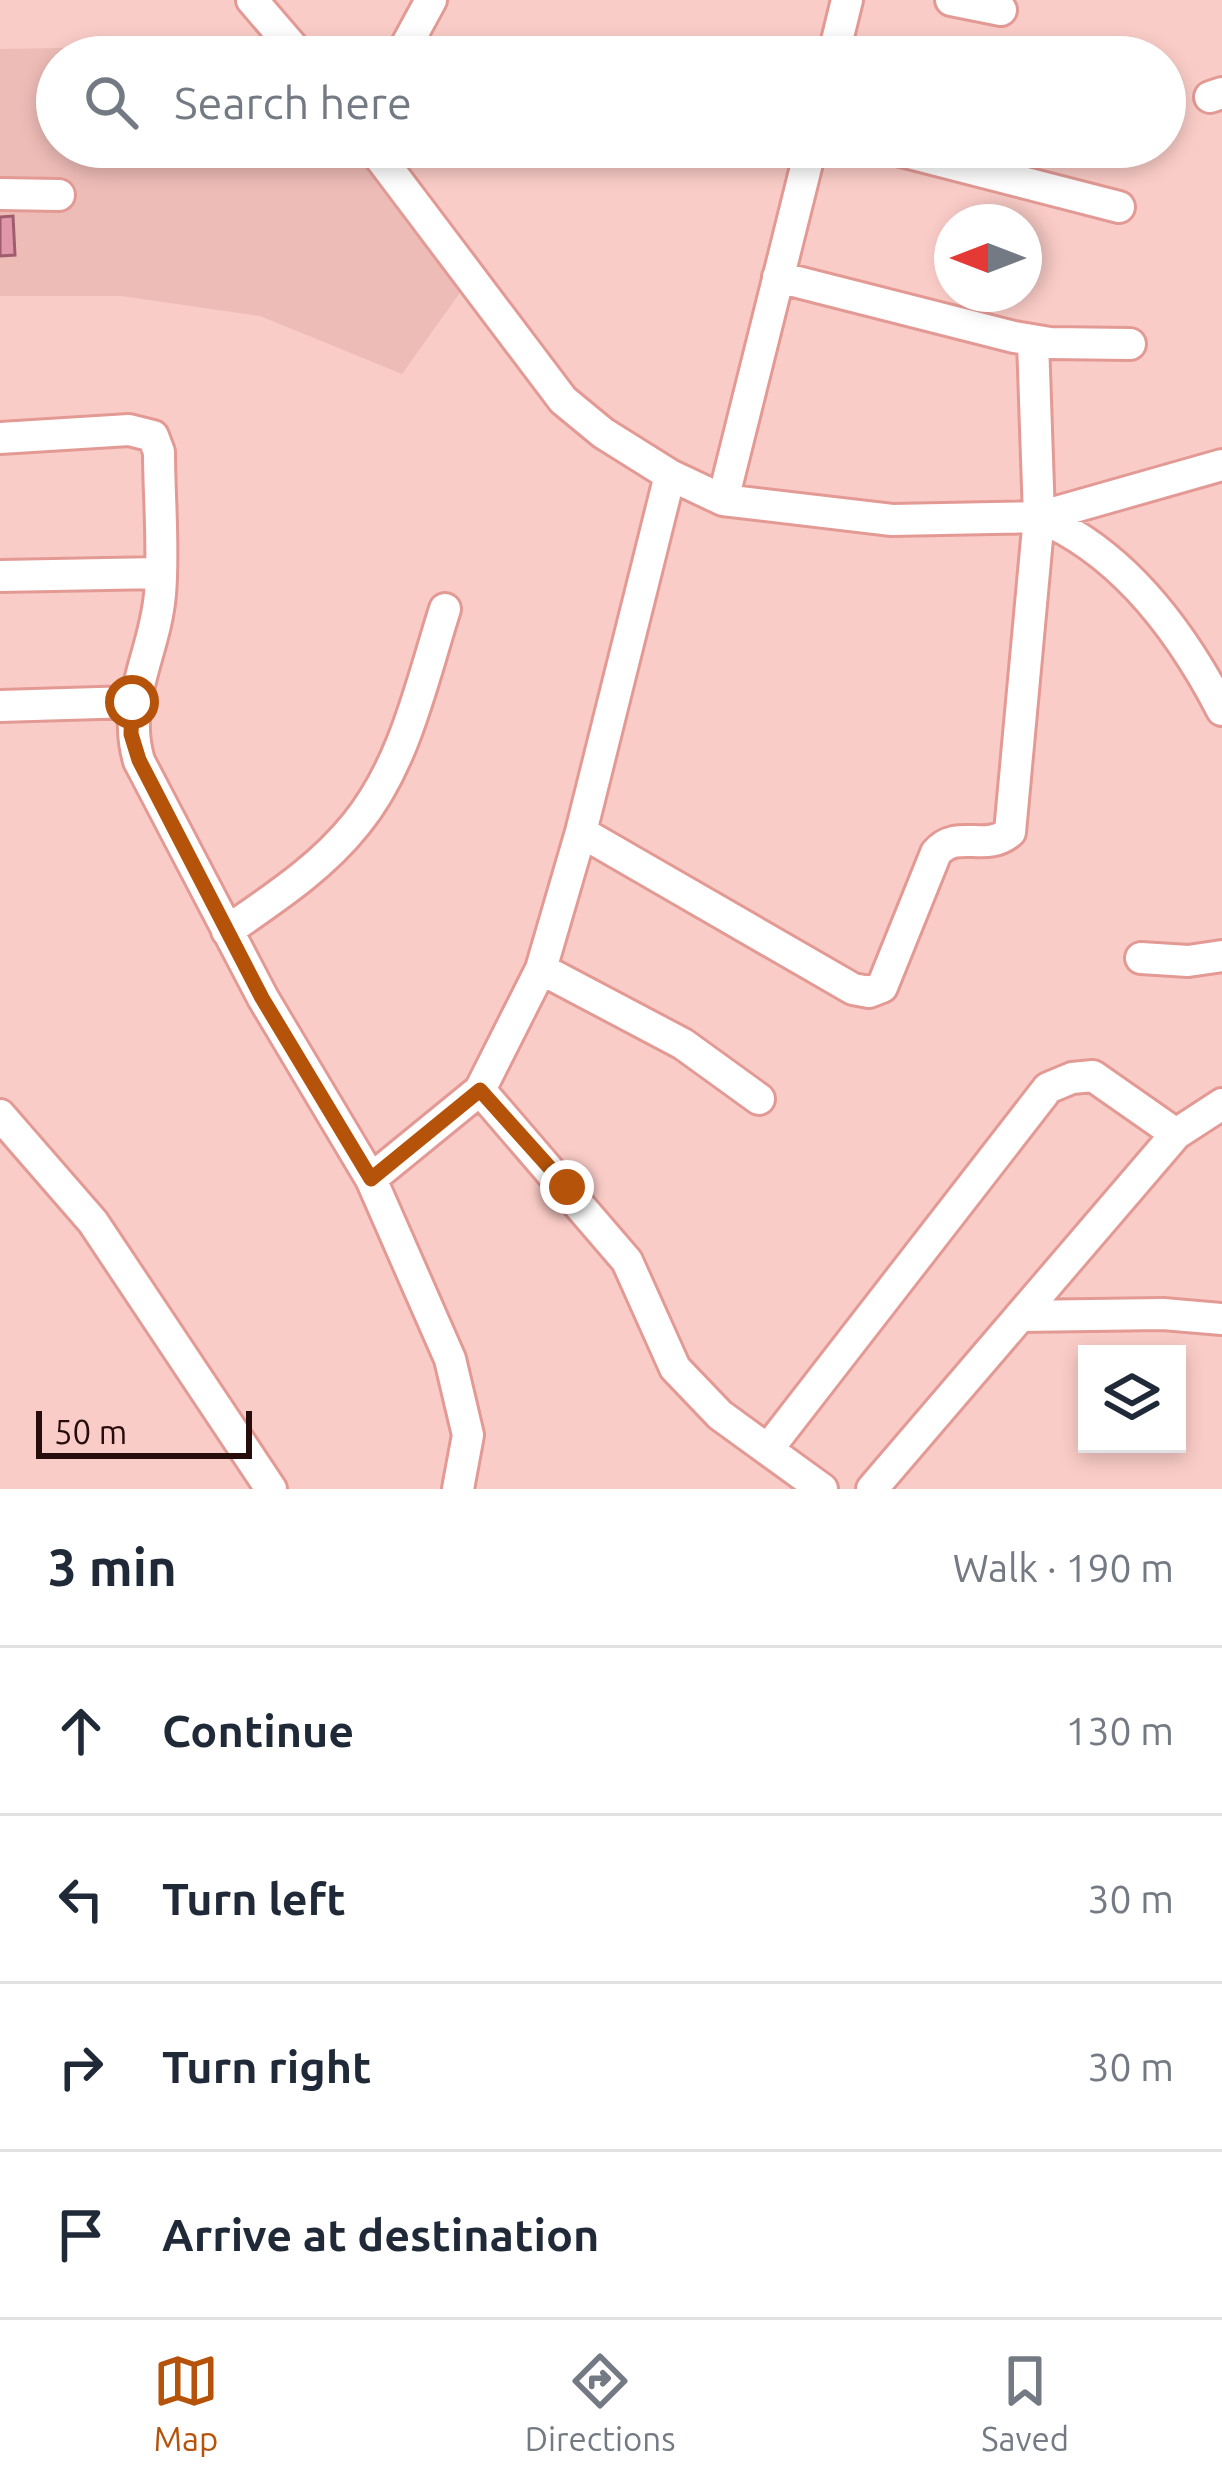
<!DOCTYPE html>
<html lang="en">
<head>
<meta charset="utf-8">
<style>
	:root { --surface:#fff; --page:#f6f6f7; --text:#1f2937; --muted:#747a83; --line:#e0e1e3; --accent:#b45309 }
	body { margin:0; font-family:Ubuntu,sans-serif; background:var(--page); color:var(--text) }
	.controls { position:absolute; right:36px; bottom:36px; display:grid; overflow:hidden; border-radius:0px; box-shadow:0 6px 18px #0003 }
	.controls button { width:108px; height:108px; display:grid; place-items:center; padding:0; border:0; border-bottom:3px solid var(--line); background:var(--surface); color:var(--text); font:60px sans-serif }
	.compass { position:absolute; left:934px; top:204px; width:108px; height:108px; border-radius:50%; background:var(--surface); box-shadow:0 6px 18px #0003; rotate:270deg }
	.scale { position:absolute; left:36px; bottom:30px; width:216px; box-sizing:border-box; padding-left:12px; border:6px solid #260c0b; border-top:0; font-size:33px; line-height:42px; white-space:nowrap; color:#260c0b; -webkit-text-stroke:9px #faccc7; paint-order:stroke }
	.stop { position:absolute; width:36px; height:36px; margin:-27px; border:9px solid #b45309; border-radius:50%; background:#fff }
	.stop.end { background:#b45309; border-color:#fff; box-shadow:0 3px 12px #0008 }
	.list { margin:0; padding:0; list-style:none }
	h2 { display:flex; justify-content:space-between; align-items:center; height:156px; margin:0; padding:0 48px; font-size:51px }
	h2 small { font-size:39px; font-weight:400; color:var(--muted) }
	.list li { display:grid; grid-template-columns:78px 1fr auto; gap:36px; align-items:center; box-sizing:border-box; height:168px; padding:0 48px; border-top:3px solid var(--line) }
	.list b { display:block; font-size:45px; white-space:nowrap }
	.list em { font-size:39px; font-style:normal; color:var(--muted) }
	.icon { flex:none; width:66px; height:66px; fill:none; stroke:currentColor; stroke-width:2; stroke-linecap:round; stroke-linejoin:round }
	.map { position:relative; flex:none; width:1222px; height:1489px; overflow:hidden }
	.search { position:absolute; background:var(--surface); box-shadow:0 6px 18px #0003; left:36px; right:36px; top:36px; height:132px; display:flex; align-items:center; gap:30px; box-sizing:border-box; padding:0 42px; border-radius:66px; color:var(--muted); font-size:45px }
	.sheet { height:828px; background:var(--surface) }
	nav { display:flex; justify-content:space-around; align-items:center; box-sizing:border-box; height:168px; border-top:3px solid var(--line); background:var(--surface); font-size:33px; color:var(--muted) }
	nav a { display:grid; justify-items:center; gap:6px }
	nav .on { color:var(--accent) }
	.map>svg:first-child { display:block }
</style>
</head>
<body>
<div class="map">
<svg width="1222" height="1489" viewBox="0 0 1222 1489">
	<rect width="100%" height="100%" fill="#faccc7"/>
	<path fill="#eebcb7" d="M119,47L118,57H57V147H370L474,273L402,374L260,316L121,296H0V49Z"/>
	<path fill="#e097a8" stroke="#a05d6d" stroke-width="3" d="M13,216L15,255L0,256V217Z"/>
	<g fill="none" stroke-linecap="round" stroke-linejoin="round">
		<defs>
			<path id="minor" d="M252,0L301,57
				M951,0L1001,10
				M400,57L431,0
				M833,57L847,0
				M1210,97L1222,93
				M372,147L563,400L603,433L670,475L723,500L892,520L1039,517L1222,465
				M886,147L1119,207
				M0,194L59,195
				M778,277L1014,337L1050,343L1130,344
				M0,438L129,430L153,436L159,452C159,498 164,548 160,594C155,654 121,700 139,761L263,998L371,1179L450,1359L468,1435L458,1489
				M723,500L811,147
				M1039,517C1122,552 1181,631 1222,710
				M0,576L159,573
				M0,706L132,702
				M581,832L853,989L869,992L882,987L936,853C957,828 986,853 1010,832L1039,517L1033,341
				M227,931C273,899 321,868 356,824C405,764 422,681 445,609
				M1141,958L1188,961L1222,956
				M541,969L683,1044L759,1099
				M480,1090L627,1261L675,1368L720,1415L822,1489
				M0,1115L93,1222L271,1489
				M371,1179L480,1090L541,969L581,832L670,475
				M1020,1316L1163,1314L1222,1319
				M768,1449L1048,1088L1072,1078L1093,1076L1176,1134
				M872,1489L1176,1134L1222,1104"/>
		</defs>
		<use href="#minor" stroke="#e39a94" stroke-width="36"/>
		<use href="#minor" stroke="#fff" stroke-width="30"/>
	</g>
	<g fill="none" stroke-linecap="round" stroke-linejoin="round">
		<path stroke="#b45309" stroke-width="15" d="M132,702L131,734L139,760L262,998L371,1179L480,1090L567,1187"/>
	</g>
</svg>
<div class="controls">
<button><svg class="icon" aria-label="layers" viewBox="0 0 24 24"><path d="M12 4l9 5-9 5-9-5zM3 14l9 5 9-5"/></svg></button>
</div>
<svg class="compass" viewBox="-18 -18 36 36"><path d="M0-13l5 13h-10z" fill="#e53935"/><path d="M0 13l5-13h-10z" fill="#747a83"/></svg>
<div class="scale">50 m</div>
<div class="stop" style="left:132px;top:702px"></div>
<div class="stop end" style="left:567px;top:1187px"></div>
<div class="search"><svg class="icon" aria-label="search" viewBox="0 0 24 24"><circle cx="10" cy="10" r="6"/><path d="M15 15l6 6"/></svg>Search here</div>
</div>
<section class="sheet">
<h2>3 min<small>Walk · 190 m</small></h2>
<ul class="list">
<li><svg class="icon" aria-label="ahead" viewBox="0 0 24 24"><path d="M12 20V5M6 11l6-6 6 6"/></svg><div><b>Continue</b></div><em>130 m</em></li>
<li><svg class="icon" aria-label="left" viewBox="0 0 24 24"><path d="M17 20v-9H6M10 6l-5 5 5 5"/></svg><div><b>Turn left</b></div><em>30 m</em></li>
<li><svg class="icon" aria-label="right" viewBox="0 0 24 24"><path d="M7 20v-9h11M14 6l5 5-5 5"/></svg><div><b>Turn right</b></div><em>30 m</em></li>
<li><svg class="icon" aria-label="arrive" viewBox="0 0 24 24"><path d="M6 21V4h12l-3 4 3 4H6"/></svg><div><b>Arrive at destination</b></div></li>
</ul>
</section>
<nav>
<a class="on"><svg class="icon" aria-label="map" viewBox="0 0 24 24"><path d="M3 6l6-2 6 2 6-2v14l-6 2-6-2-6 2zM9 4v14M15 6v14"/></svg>Map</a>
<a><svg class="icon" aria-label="directions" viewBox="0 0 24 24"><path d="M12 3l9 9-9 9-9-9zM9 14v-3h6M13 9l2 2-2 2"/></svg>Directions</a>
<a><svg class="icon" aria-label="saved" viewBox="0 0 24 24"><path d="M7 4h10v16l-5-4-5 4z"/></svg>Saved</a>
</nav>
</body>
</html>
